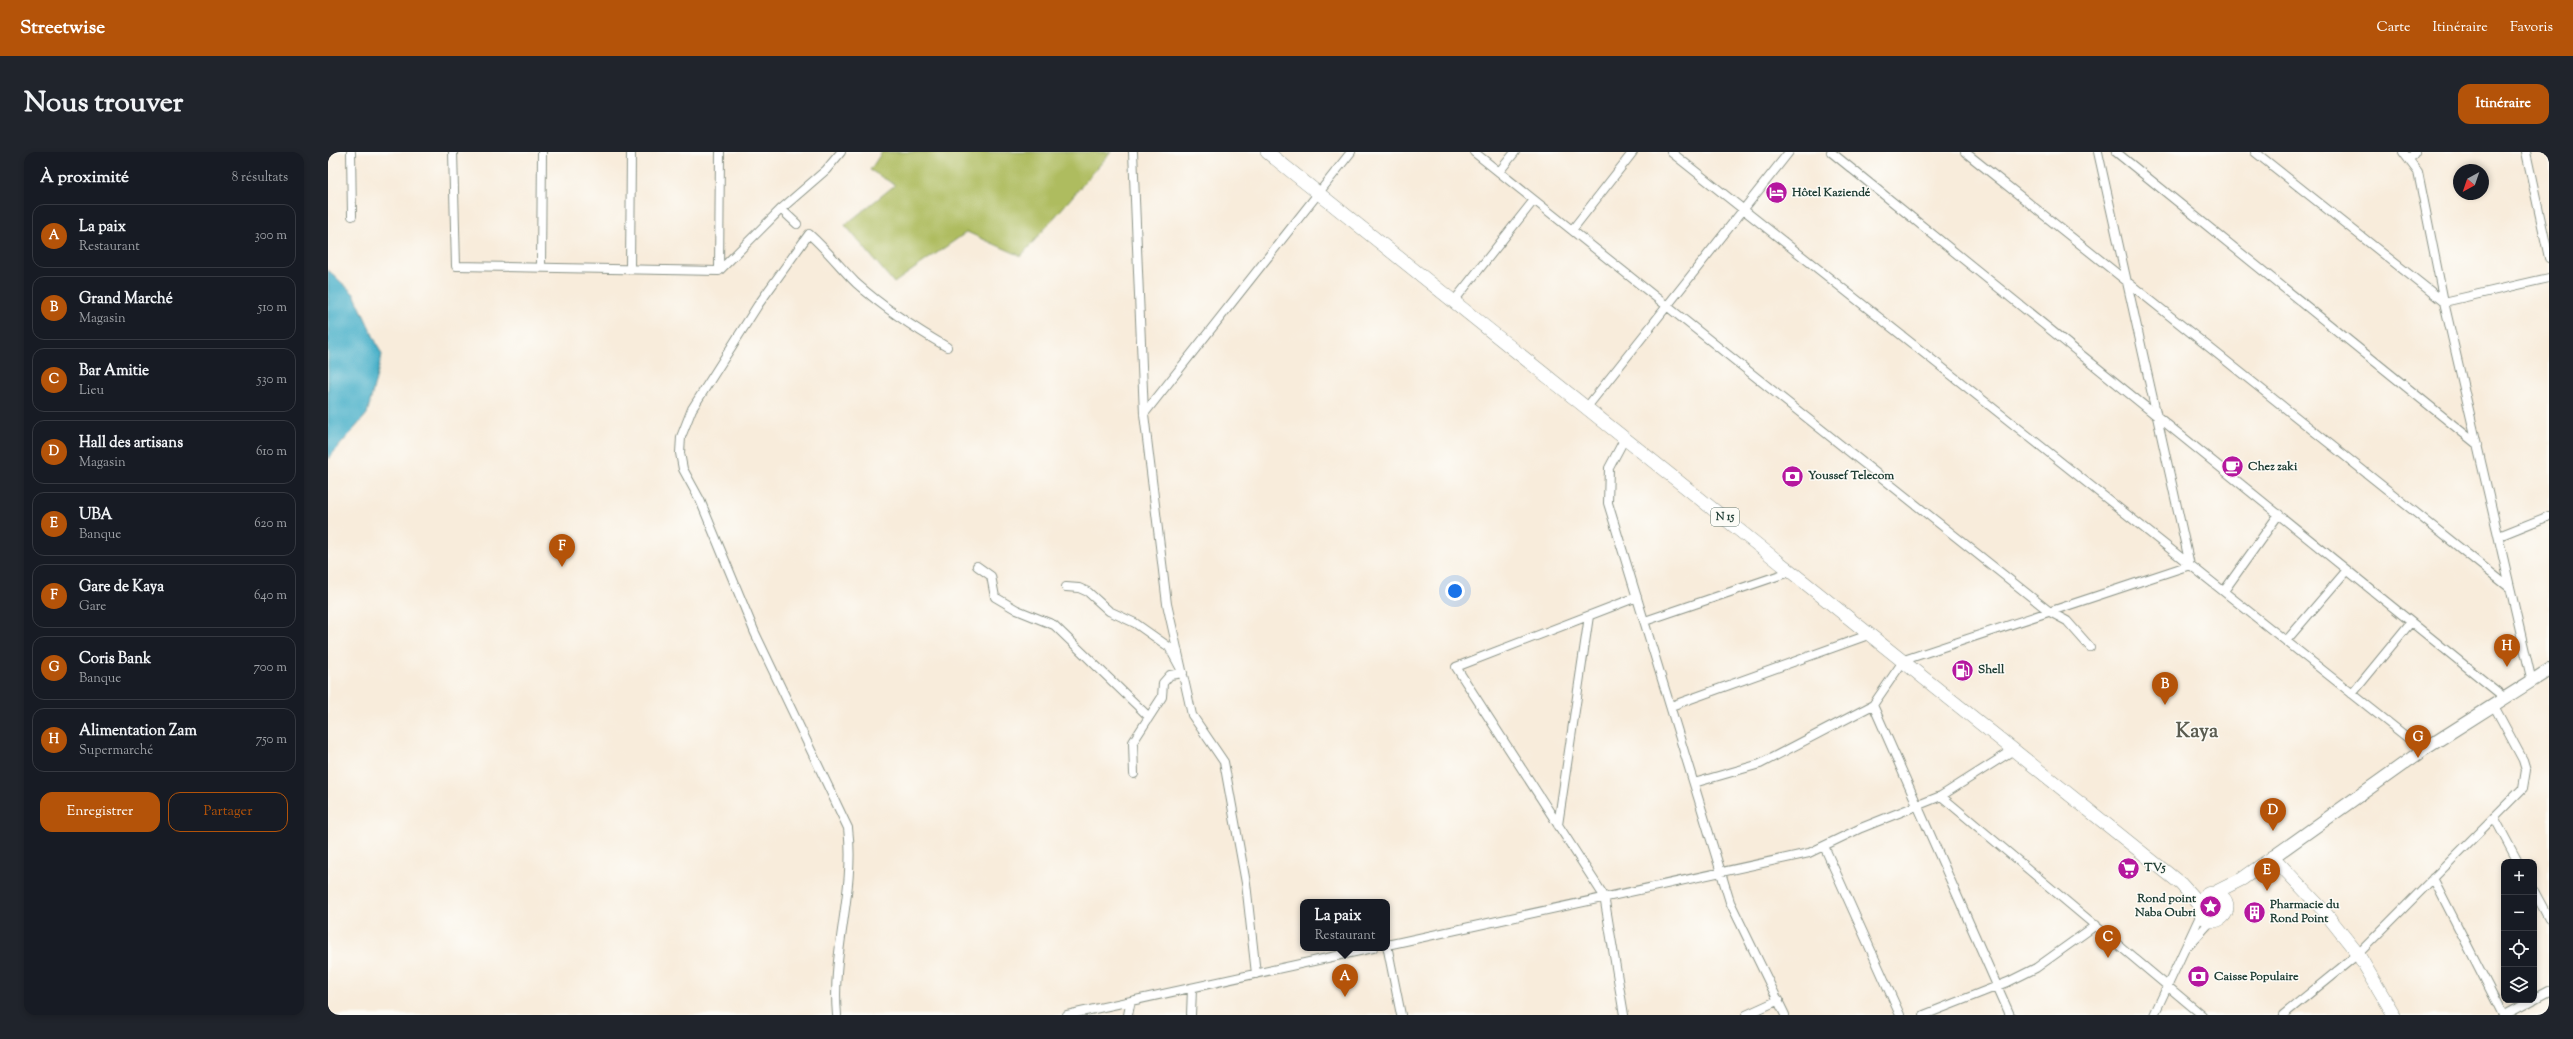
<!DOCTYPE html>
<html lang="fr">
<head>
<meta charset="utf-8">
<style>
	:root { --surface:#171b24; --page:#20242c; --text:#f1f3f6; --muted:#9ea1a6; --line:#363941; --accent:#b45309 }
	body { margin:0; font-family:"Sorts Mill Goudy",serif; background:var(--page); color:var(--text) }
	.controls { position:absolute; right:12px; bottom:12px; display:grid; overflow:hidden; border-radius:8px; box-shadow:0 2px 6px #0003 }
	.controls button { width:36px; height:36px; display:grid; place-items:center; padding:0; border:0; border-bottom:1px solid var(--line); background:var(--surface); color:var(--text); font:20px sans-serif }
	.compass { position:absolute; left:2125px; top:12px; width:36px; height:36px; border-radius:50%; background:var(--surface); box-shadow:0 2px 6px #0003; rotate:220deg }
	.you { position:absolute; left:1127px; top:439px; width:14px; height:14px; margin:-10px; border:3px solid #fff; border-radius:50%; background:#1a73e8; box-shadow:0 0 0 6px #1a73e833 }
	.badge { display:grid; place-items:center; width:26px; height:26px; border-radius:50%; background:var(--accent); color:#fff; font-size:13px; font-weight:700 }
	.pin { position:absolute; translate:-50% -33px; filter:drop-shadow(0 1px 2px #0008) }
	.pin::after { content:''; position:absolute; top:21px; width:14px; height:12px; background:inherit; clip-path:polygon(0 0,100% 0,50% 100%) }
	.popup { position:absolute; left:972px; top:747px; width:90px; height:52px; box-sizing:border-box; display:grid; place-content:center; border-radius:8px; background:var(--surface); filter:drop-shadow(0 1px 3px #0005); font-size:13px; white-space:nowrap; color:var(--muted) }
	.popup b { font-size:15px; color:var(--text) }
	.popup::after { content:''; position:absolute; left:50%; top:100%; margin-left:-8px; border:8px solid transparent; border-top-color:var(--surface) }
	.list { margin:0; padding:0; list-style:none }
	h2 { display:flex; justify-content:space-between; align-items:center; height:52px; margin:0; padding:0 16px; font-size:17px }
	h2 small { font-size:13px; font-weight:400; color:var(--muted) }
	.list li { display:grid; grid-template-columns:26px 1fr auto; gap:12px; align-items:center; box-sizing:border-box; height:64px; margin:0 8px 8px; padding:0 8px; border:1px solid var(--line); border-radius:12px }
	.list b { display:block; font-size:15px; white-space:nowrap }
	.list p { margin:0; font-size:13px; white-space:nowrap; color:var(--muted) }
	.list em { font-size:13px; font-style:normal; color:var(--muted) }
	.actions { display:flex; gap:8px; padding:12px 16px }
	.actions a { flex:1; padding:9px 0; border:1px solid var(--accent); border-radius:12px; text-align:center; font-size:14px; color:var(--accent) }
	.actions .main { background:var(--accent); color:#fff }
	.icon { flex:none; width:22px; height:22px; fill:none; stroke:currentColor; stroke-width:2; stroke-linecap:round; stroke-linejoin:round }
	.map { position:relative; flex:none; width:2221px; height:863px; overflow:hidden; border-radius:12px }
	header { display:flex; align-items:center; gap:24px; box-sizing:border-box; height:56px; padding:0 20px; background:var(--accent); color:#fff }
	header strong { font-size:19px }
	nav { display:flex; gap:22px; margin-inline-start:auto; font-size:14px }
	.intro { display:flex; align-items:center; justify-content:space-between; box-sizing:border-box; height:96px; padding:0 24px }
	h1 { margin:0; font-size:28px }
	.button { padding:10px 18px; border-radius:12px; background:var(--accent); color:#fff; font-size:14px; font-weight:700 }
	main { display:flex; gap:24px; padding:0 24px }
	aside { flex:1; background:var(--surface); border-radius:12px; box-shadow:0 2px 6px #0003 }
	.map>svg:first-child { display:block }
</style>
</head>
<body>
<header>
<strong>Streetwise</strong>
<nav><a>Carte</a><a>Itinéraire</a><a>Favoris</a></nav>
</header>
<div class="intro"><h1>Nous trouver</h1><a class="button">Itinéraire</a></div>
<main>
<aside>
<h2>À proximité<small>8 résultats</small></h2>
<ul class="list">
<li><span class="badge">A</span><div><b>La paix</b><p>Restaurant</p></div><em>300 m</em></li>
<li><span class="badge">B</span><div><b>Grand Marché</b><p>Magasin</p></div><em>510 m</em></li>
<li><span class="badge">C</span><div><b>Bar Amitie</b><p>Lieu</p></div><em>530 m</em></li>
<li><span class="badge">D</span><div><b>Hall des artisans</b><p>Magasin</p></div><em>610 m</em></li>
<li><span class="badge">E</span><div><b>UBA</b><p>Banque</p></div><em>620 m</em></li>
<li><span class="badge">F</span><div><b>Gare de Kaya</b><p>Gare</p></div><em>640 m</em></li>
<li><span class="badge">G</span><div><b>Coris Bank</b><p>Banque</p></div><em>700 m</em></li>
<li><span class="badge">H</span><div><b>Alimentation Zam</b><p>Supermarché</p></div><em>750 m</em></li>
</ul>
<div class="actions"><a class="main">Enregistrer</a><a>Partager</a></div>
</aside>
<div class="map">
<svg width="2221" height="863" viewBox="0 0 2221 863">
	<rect width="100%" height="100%" fill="#fdfcf7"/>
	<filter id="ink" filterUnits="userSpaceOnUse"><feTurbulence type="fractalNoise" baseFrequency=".025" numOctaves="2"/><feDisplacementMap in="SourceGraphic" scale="8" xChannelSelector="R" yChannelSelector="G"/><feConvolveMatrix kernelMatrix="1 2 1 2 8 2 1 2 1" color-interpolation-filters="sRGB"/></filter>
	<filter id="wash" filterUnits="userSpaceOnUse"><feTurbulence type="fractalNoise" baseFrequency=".012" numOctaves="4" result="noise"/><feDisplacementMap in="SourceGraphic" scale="16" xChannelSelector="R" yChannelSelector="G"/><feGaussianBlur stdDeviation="0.9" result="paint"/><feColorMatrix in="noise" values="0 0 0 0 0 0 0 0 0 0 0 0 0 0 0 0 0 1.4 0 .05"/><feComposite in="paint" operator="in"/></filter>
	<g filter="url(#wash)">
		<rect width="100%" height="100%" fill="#f8ecdb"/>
		<path fill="#aebc5e" stroke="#667c49" d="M554,0H783L693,104L639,80L566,131L517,73L567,33L542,18Z"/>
		<path fill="#4ab0c9" stroke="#34767e" d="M0,118L26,142L54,203L39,262L0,307Z"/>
	</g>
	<g filter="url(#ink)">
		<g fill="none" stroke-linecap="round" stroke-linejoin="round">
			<defs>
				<path id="street" d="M23,0L24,64
					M125,0L128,114L391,119L453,57L498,18L513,0
					M805,0L816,262L839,452L864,563L896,610L918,731L928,822
					M1146,0L1722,460L1739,469L1762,495
					M1343,0L2095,598
					M1503,0L2177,546
					M1637,0L2182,436
					M1788,0L2150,293
					M1927,0L2116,150L2221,126
					M2075,0L2090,20L2116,150L2204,530
					M2198,0L2221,106
					M2081,8L2087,0
					M1171,20L1187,0
					M453,57L469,72
					M1244,78L1305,0
					M213,115L214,0
					M302,117L303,0
					M391,119L392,0
					M1126,149L1206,48
					M1259,255L1461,0
					M816,262L1023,0
					M1297,286L1281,316L1280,351L1402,750L1457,863
					M2171,384L2221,364
					M649,414L663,424L667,445L689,458L726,473L821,565
					M738,435L751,436L760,440L781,459L807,471L841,495L855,521L842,523L835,531L834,545L805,590L806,622
					M1896,439L1951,362
					M1317,469L1464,419
					M1958,489L2019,418
					M2024,542L2083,470
					M1545,553L1682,863
					M1343,554L1543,482
					M1366,631L1432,612L1545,553L1576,508L1862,413L1770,0
					M1613,644L1874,863
					M2166,665L2190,710
					M1230,673L1261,464
					M1496,694L1572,863
					M2105,726L2175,863
					M2206,739L2221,767
					M1862,792L1884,768
					M1059,793L1481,701L1533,676L1613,644L1687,597
					M1059,793L1073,863
					M2206,847L2221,839
					M509,863C503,801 528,738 520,676L427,481L372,348L355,317L352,301L353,285L364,257L430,153L481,82C499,98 512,115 528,131C556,156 586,176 619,195
					M739,863L1045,796
					M800,863L802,853
					M863,863L864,836
					M1296,863L1276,744L1128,515L1309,445
					M1418,863L1451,848
					M1596,863L1680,830L1708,816L1768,773
					M1826,863L1873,762
					M1955,863L2030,802L2195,636L2198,618L2195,608L2166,554
					M2177,863L2205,848"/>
				<path id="secondary" d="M1945,705L2095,598L2221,518"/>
				<path id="primary" d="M939,0L1853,732L1871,752
					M1886,741L1914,727L1945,705L1995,758L2030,802L2066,863
					M1871 755a14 14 0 1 1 28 0a14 14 0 1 1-28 0Z"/>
			</defs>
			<use href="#street" stroke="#8c9488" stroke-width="10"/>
			<use href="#secondary" stroke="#8c9488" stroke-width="14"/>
			<use href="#primary" stroke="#8c9488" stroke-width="14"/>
			<use href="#street" stroke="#fff" stroke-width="8"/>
			<use href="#secondary" stroke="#fff" stroke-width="12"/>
			<use href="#primary" stroke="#fff" stroke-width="13"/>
		</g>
	</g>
	<defs>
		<symbol id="hotel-disc" viewBox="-11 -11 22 22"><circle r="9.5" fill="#b5179e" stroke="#fdfcf7"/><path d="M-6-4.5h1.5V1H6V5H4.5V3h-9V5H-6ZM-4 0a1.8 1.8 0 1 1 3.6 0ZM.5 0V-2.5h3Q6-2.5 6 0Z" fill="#fff"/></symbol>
		<symbol id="cafe-disc" viewBox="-11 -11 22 22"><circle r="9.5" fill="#b5179e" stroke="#fdfcf7"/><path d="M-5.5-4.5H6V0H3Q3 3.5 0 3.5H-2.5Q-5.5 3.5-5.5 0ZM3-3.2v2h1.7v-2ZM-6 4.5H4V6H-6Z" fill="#fff"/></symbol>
		<symbol id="bank-disc" viewBox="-11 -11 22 22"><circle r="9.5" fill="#b5179e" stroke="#fdfcf7"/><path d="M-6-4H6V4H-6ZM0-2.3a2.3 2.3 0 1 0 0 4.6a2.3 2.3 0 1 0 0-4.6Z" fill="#fff"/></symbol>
		<symbol id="fuel-disc" viewBox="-11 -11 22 22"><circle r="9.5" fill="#b5179e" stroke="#fdfcf7"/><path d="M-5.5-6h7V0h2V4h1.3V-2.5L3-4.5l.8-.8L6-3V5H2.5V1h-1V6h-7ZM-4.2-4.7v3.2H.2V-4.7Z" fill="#fff"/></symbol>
		<symbol id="supermarket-disc" viewBox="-11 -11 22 22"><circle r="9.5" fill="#b5179e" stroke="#fdfcf7"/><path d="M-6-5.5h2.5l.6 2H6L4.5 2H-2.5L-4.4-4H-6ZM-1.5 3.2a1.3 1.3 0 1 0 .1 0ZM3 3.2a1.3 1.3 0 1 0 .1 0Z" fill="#fff"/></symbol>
		<symbol id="sight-disc" viewBox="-11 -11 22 22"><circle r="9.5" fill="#b5179e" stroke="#fdfcf7"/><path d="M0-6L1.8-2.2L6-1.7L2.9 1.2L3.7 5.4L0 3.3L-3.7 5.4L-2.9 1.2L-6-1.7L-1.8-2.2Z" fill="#fff"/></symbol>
		<symbol id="building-disc" viewBox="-11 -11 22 22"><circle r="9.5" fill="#b5179e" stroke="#fdfcf7"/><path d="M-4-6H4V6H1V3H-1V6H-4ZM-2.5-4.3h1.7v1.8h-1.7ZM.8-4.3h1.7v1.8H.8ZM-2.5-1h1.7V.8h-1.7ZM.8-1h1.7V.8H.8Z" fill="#fff"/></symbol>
	</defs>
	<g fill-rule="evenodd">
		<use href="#hotel-disc" x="1436" y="28" width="25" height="25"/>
		<use href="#cafe-disc" x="1892" y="302" width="25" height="25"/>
		<use href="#bank-disc" x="1452" y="312" width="25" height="25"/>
		<use href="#fuel-disc" x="1622" y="506" width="25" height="25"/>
		<use href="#supermarket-disc" x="1788" y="704" width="25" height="25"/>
		<use href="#sight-disc" x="1870" y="742" width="25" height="25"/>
		<use href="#building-disc" x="1914" y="748" width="25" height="25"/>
		<use href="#bank-disc" x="1858" y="812" width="25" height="25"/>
	</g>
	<g text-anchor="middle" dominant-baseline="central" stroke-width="3" stroke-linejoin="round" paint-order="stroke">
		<rect fill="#fdfcf7" stroke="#62766e" stroke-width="1" x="1383" y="356" width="28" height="18" rx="3"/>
		<g font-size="11" font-weight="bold" fill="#1f3d34">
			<text x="1397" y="365">N 15</text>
		</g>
		<g font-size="12" font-weight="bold" fill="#1f3d34" stroke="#fdfcf7" text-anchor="start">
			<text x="1464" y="41">Hôtel Kaziendé</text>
			<text x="1920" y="315">Chez zaki</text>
			<text x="1480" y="324">Youssef Telecom</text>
			<text x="1650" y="518">Shell</text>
			<text x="1816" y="716">TV5</text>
			<text x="1868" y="747" text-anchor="end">Rond point<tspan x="1868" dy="14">Naba Oubri</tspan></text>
			<text x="1942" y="753">Pharmacie du<tspan x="1942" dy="14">Rond Point</tspan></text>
			<text x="1886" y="825">Caisse Populaire</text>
		</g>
		<g font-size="20" font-weight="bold" fill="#5c5d51" stroke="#fdfcf7">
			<text x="1869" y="580">Kaya</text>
		</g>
	</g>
</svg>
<div class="controls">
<button>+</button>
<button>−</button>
<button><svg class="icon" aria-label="locate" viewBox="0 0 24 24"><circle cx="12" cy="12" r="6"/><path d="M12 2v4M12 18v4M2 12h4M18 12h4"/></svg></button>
<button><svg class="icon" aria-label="layers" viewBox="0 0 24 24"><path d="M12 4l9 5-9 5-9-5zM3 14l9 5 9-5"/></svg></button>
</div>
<svg class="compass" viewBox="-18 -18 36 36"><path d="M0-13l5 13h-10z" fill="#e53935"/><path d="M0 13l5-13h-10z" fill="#9ea1a6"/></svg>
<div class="you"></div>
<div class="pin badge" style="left:1017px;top:845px">A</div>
<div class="popup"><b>La paix</b>Restaurant</div>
<div class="pin badge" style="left:1837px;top:553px">B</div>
<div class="pin badge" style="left:1780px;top:806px">C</div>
<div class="pin badge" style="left:1945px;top:679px">D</div>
<div class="pin badge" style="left:1939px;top:739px">E</div>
<div class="pin badge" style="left:234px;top:415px">F</div>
<div class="pin badge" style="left:2090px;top:606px">G</div>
<div class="pin badge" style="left:2179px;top:515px">H</div>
</div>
</main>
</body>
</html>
